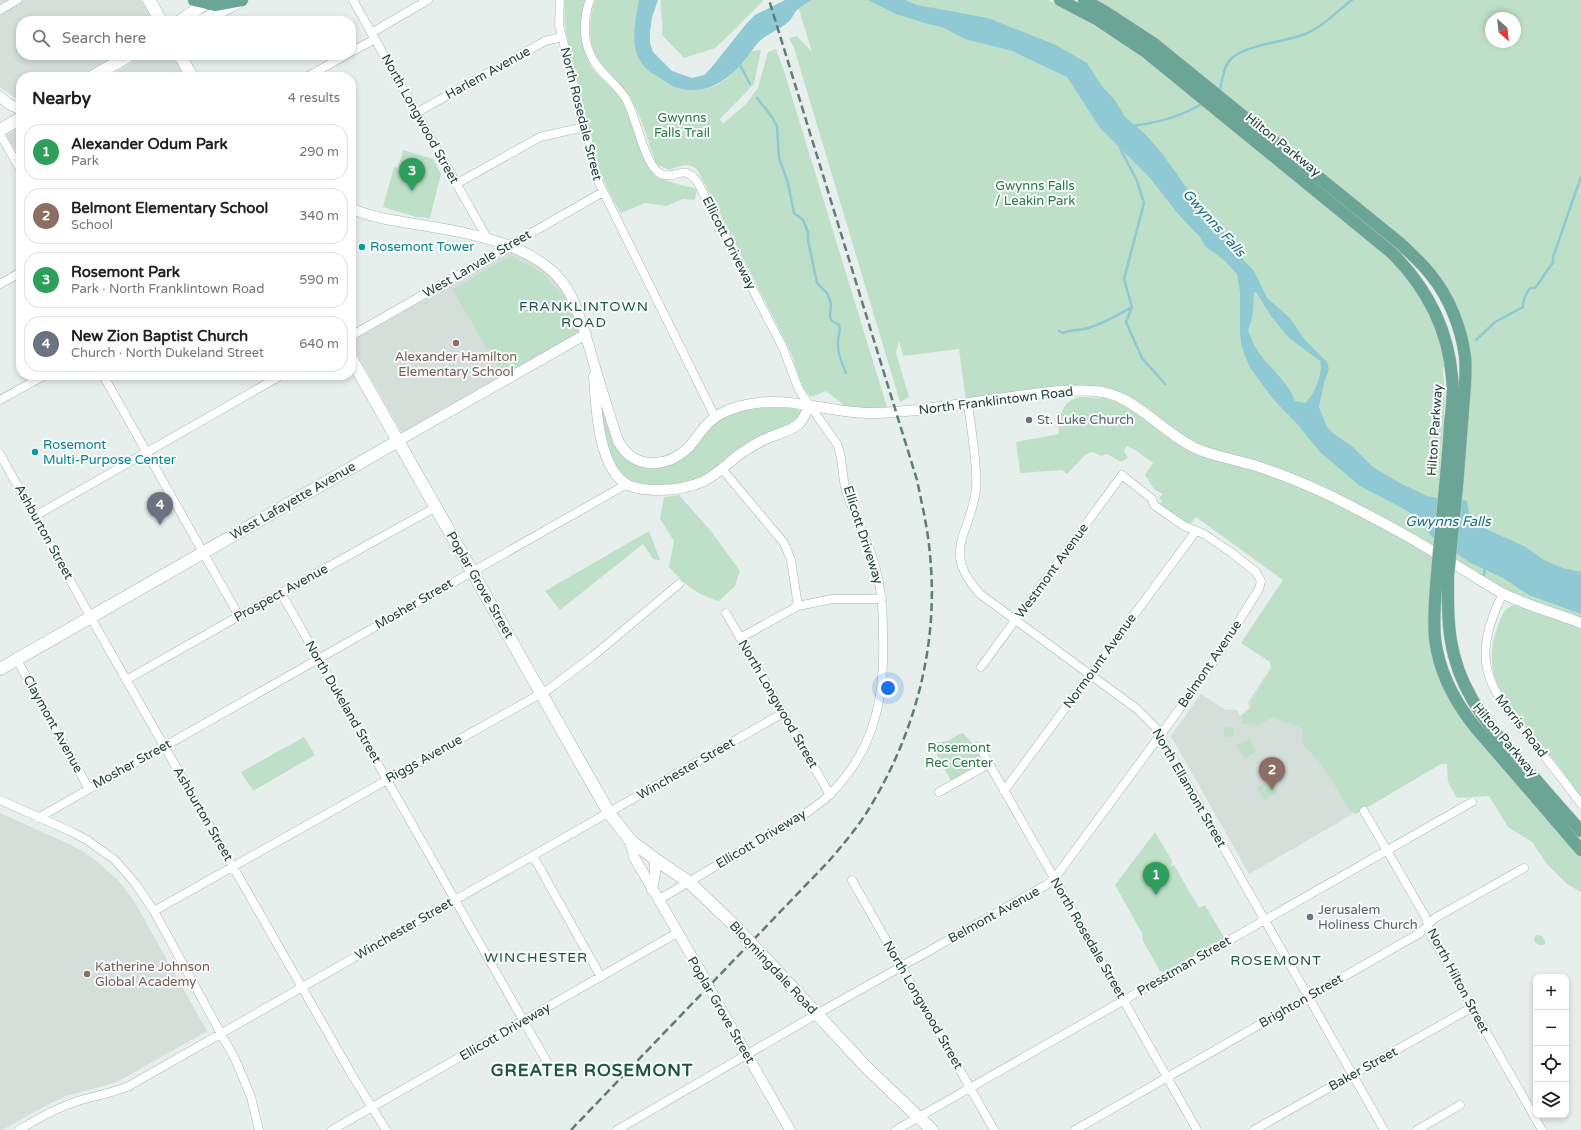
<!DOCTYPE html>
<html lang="en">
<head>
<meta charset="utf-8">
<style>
	:root { --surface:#fff; --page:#f2f2f2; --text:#202124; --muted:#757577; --line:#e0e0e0; --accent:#111827 }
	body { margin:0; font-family:"Varela Round",sans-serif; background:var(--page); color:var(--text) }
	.controls { position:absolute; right:12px; bottom:12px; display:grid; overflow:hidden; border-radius:8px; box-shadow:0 2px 6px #0003 }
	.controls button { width:36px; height:36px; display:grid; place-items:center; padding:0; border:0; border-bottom:1px solid var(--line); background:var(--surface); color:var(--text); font:20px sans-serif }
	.compass { position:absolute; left:1485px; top:12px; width:36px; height:36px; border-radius:50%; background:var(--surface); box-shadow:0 2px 6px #0003; rotate:153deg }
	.you { position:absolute; left:888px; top:688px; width:14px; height:14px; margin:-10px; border:3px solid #fff; border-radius:50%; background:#1a73e8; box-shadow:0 0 0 6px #1a73e833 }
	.badge { display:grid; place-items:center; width:26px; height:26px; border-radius:50%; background:var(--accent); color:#fff; font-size:13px; font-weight:700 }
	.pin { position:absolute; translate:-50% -33px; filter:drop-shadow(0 1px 2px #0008) }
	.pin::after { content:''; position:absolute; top:21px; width:14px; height:12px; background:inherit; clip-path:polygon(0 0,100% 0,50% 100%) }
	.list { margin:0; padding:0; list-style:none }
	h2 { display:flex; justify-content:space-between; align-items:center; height:52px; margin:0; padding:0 16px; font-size:17px }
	h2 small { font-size:13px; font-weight:400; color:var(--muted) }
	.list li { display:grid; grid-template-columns:26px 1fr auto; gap:12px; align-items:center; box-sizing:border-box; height:56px; margin:0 8px 8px; padding:0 8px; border:1px solid var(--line); border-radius:16px }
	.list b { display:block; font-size:15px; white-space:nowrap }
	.list p { margin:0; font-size:13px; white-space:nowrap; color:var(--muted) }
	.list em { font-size:13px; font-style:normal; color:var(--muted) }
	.icon { flex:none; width:22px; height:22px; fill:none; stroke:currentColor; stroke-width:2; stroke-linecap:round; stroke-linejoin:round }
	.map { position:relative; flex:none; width:1581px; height:1130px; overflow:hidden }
	.search { position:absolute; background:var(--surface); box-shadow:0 2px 6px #0003; left:16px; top:16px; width:340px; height:44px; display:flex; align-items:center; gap:10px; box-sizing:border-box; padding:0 14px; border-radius:16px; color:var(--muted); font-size:15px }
	.panel { position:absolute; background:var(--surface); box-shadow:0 2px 6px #0003; left:16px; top:72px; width:340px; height:308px; border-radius:16px }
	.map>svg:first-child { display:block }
</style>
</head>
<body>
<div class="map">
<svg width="1581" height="1130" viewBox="0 0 1581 1130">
	<rect width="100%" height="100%" fill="#e6efeb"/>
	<path fill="#d4dfda" d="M0,0H141L153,21H21V55H117L78,77H21V102L0,87Z
		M145,55H174L186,77H107Z
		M21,127V159L6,135Z
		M509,252L525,257L551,275L566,297L580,331L578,333L404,433H402L353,347L352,342L353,340Z
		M1273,664L1331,766L1353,814L1249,874L1171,736L1201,694L1226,710H1237L1240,716L1249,708L1248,702Z
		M0,813L69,844L82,851L95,860L118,880L134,901L207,1031L126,1077L114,1083L66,1096L45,1106L2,1130H0Z"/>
	<path fill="#bfe0c8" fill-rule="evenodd" d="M565,0H586C579,21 580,53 594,70C602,81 615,88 622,99C634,120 641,146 649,168C661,183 680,184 697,189L695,200L683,199L666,206L645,203L621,213C595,173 588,126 577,81C571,54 562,27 565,0Z
		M595,0H658L649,6L647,58L704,89C724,86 741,66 752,51L761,50L754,84L720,119L723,124L746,104L758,88L768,52L776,49L784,71L887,407L864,408L845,406L826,391L811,397C798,385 797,366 790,351C760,290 728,230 697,169C686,162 681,166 669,170L656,164C648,142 642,116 629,96C621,83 608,74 599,62C587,46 589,18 595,0Z
		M661,0H763V1L730,34L715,48L684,58L662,35C664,21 659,13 661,0Z
		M801,0H1048C1088,21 1125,44 1161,71L1389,256L1415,287L1434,319L1447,367H1443L1445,403L1434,548L1257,462L1197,445L1107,389L966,401L959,349L903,356L899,341L896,353L909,397L900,402L794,48L789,38L797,36L812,52L797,3Z
		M1093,0H1581V620L1502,588L1455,561L1457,552L1471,370L1443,281ZM1491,18H1515V42H1491Z
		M403,150L433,159L441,174L430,218L416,217L383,207L394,167L398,168Z
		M510,256L542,272L564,297L580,331L503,376L459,301L453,289Z
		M600,394L621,451L663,466C670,464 678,462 683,458C696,451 702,437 712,427C726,411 755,407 775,408C784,408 794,406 801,412V417L711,473C693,482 677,485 658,485C649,485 639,486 631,481C605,466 603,420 600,394Z
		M1081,397L1104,398L1122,404L1154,425L1258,471L1305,489L1366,519L1433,556L1429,614L1467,726L1581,857V892L1567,884L1547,864L1532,842L1508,827L1489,796L1457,798L1448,782L1447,764H1441L1356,814L1349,810L1327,772L1303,744V729L1273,717L1257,726L1242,723L1241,717L1251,708V701L1271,669L1270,662L1241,643L1283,580L1196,517L1186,529L1157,507L1162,501L1159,498L1163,494L1154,489L1145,475L1153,463L1135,450L1127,446L1124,451L1128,458L1121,462L1107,454L1101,456L1093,452L1086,454L1067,474L1062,470L1020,473L1016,442L1059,434C1058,425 1060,408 1069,402C1072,399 1077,398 1081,397Z
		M679,495L711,531L740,571L735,586L719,601C696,595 685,584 669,567L674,541L660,519L664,497Z
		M649,531L660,560L653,559L643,544L560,610L545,591Z
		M1516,604L1581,627V797C1570,782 1560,767 1548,753C1518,715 1477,683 1497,629C1502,616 1501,610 1516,604Z
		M1223.5 732a5.5 5.5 0 1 1 11 0a5.5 5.5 0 1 1-11 0Z
		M963,733L973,744L984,762L951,781L932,745L934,743L948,741L959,734Z
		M304,737L315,755L253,791L241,772Z
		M1249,739L1257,751L1245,759L1237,746Z
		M1270,780L1277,793L1264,800L1257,787Z
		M1155,832L1172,861L1171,866L1174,865L1199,908L1205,905L1225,939L1164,972L1160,971L1143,941L1142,933L1115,885Z
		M1536,935L1542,936L1545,941V944C1540,947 1535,944 1534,939Z"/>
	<path fill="#8ec9d4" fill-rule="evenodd" d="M639,0H658L652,17L650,32V43L653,52L672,71L692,78L704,75L711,68L747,23L755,15L785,0H811C806,4 800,7 796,11C793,15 791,20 787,23C778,31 765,34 757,44C752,49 749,56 744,61C728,81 704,96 678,88C670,86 664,80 657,76C626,59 634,30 639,0Z
		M868,0H905L917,5L988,18L1056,45L1087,63L1101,85L1114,99L1125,117L1145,134L1161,152L1198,204L1220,226L1232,248L1254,271L1267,298L1290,318L1305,340L1327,362L1329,369L1324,383L1319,407L1327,427L1334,434L1353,447L1373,467L1398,482L1427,496L1445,499H1460L1467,501L1470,518L1479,526L1524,546L1544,560L1563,568L1581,572V614L1529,595L1503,578L1469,562L1431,536L1416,517L1404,509L1360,486L1320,452L1298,425L1273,399L1251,369L1245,356L1241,343L1240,332V292L1237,274L1224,260L1206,247L1200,237L1178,214L1150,178L1100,128L1067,77L1012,51L965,39L942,27L928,24L896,14ZM1256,292L1271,316L1289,338L1320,361C1324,371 1314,396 1305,403L1295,401C1288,381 1269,368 1257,350C1253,344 1251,337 1248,330C1254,318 1253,306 1254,293Z"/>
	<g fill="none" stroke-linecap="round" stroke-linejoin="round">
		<path stroke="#8ec9d4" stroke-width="2.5" d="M739,63L750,84
			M1219,92C1223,82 1222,67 1232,58C1245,45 1286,42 1305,34C1323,27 1337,11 1352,0
			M757,98L772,117L777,126L779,158L788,183L794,213L803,220L808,232V240L817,283L827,293L831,303L830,317L832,321L839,325C841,332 838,335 838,341C837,353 842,363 846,373
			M1132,126C1156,123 1183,116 1203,103
			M1120,148L1137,181L1144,203L1124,279L1132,307L1126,322L1142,358L1165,384
			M1059,331L1063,333C1072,329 1080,331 1088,328C1103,324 1118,315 1132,307
			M1476,340L1495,322L1523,307C1522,300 1527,293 1530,288H1535C1542,280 1546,270 1553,263V257L1581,177
			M1484,575L1485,568"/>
		<defs>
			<path id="minor" d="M353,0L487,238
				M560,0L559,25L598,181L715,417
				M590,0C584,15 583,36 589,51C596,71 615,81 626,99C636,117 644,161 658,172C673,184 683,160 698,183L783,348L799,390L837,444C844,460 841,477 847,494C856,519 870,544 876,570C882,591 883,611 883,633C885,695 876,749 830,794C812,812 787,824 765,837C729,858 694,879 658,900
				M0,10L17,0
				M371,33L428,0
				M351,52L375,39
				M307,77L346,55
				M416,113L545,41L562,37
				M0,134L21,171
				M456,184L540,137L584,127
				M0,284L21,272
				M351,336L603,192
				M103,375L239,616
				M0,400L45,375
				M968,404C971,429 978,465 976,489C971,535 940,550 980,594L1137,709L1155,727L1384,1130
				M0,454L95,625L352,1075L386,1130
				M722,469L784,543L791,560L798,606
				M35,516L282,375
				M281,593L547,1062
				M1503,593C1470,661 1486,685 1530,739C1548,760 1565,782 1581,804
				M726,613L830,795
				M740,638L798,606L832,599H882
				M17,660L89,789
				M126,680L239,616L436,507
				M979,746L1197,1130
				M1004,791L1196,531
				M939,792L989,764
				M0,800L72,832L87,840L115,860L135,883L154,911L236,1061L251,1097L259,1130
				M1364,811L1425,916L1431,935L1542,1130
				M38,818L627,484
				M533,856L601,977
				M852,880L994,1130
				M154,911L549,689L593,656L679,584
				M19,1130C38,1118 56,1108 78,1101C95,1096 112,1093 129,1086L783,713
				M332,1130L677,933
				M617,1130L817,1014L1046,885L1054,879L1192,692L1215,659L1259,589L1261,581L1256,572L1232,553L1204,534L1184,526L1154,505L1152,499L1122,475L981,667
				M896,1130L1472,802
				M1075,1130L1420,933L1435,918L1524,868
				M1254,1130L1471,1008
				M1417,1130L1460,1105"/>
			<path id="tertiary" d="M0,97L9,104L21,110
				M351,209C363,213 374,217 386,219C443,230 540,236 570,294C580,314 586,336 592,357C600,385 609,413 618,441C634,470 666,469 689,447C697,438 703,426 713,419C721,412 731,409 741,406C787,393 832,415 878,413C939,411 1000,396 1061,391C1082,390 1104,389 1123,399C1148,412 1168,434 1193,447C1211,456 1234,459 1253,465C1279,473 1303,483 1327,494C1363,512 1400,531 1434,552C1457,565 1479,580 1502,593C1525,605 1556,613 1581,623
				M594,376C596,405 598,470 628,485C637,489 648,490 657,490C674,490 689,488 704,481C720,473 731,459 746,450C753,445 761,441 770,437C789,430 804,428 808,405
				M398,441L586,334
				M630,840L634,857L702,974
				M652,890L655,873V859
				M717,1002L790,1130"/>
			<path id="secondary" d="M149,0L161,21
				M180,21L210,0
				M201,21L237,3
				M180,55L192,77
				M92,77L130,55
				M0,130L21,118
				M351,358L609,813L630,840L655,859L689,882L736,927
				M0,669L398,441
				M765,958L866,1067L932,1130"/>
			<path id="primary" d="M194,0L215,5L242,0
				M1060,0L1098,20L1146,52L1392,253C1426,287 1448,329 1452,377C1454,392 1452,408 1450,423C1449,444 1447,466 1445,487
				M1084,0L1104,11L1153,43L1401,244C1411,254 1422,263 1431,275C1449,297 1461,327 1465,356C1467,374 1464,393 1463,411C1461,436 1459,462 1457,487
				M1437,574C1435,596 1433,618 1435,639C1439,672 1455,702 1475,727L1581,850
				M1448,576C1448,602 1447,629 1454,655C1465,700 1495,733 1525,767C1543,788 1562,810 1581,831"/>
		</defs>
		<use href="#minor" stroke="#a8b8b2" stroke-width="9"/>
		<use href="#tertiary" stroke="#a8b8b2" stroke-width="11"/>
		<use href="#secondary" stroke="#a4bbb3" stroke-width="13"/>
		<use href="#primary" stroke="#c2cac8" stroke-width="13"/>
		<use href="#minor" stroke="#fff" stroke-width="8"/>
		<use href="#tertiary" stroke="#fff" stroke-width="10"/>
		<use href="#secondary" stroke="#fff" stroke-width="12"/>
		<use href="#primary" stroke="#6aa596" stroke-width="12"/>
		<path stroke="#5f7d75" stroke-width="2.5" stroke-dasharray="8 4" stroke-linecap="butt" d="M571,1130L828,862C842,846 856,829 867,812C915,735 939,645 930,555C928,529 922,505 917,480L769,0"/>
		<defs>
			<path id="tertiary-bridge" d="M702,974L717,1002"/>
			<path id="secondary-bridge" d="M736,927L765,958"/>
			<path id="primary-bridge" d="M1437,574L1445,487
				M1448,576L1457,487"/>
		</defs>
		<use href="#tertiary-bridge" stroke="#a8b8b2" stroke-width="11" stroke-linecap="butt"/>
		<use href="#secondary-bridge" stroke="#a4bbb3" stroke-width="13" stroke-linecap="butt"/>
		<use href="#primary-bridge" stroke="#c2cac8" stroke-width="13" stroke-linecap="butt"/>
		<use href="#tertiary-bridge" stroke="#fff" stroke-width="10"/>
		<use href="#secondary-bridge" stroke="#fff" stroke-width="12"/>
		<use href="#primary-bridge" stroke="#6aa596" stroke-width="12"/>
	</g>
	<g fill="#0f9aa8" stroke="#f7fbf9" stroke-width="1.5">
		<circle cx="362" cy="247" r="4"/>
		<circle cx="35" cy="452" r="4"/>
	</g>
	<g fill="#8d6e63" stroke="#f7fbf9" stroke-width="1.5">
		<circle cx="456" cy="343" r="4"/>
		<circle cx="87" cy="974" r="4"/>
	</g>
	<g fill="#6b7280" stroke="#f7fbf9" stroke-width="1.5">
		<circle cx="1029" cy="420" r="4"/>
		<circle cx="1310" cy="917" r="4"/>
	</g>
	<g text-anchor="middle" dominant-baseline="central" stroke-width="4" stroke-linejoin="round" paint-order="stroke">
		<g font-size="13" fill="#24423a" stroke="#f7fbf9">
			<text transform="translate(488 73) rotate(-29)">Harlem Avenue</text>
			<text transform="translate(581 114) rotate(76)">North Rosedale Street</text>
			<text transform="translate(420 119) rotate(61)">North Longwood Street</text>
			<text transform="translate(1283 145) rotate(39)">Hilton Parkway</text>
			<text transform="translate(729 243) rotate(63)">Ellicott Driveway</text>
			<text transform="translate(477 264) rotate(-30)">West Lanvale Street</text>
			<text transform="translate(996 401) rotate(-7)">North Franklintown Road</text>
			<text transform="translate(1435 430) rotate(-86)">Hilton Parkway</text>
			<text transform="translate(293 501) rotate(-30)">West Lafayette Avenue</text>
			<text transform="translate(44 532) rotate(61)">Ashburton Street</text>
			<text transform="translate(863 535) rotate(72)">Ellicott Driveway</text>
			<text transform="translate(1052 571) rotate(-54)">Westmont Avenue</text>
			<text transform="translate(480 585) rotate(60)">Poplar Grove Street</text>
			<text transform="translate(281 593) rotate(-29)">Prospect Avenue</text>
			<text transform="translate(414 604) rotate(-30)">Mosher Street</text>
			<text transform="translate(1100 661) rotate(-54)">Normount Avenue</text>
			<text transform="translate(1210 664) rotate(-56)">Belmont Avenue</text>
			<text transform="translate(343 702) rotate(60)">North Dukeland Street</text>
			<text transform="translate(778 704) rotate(60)">North Longwood Street</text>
			<text transform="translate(53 724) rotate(61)">Claymont Avenue</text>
			<text transform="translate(1521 726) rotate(52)">Morris Road</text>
			<text transform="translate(1505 740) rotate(50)">Hilton Parkway</text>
			<text transform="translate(424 759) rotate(-29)">Riggs Avenue</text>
			<text transform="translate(132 764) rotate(-29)">Mosher Street</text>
			<text transform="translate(686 769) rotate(-30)">Winchester Street</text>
			<text transform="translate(1189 788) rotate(60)">North Ellamont Street</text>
			<text transform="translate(203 814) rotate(60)">Ashburton Street</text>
			<text transform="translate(761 839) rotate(-31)">Ellicott Driveway</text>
			<text transform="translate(994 915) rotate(-29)">Belmont Avenue</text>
			<text transform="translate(404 929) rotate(-30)">Winchester Street</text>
			<text transform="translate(1088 938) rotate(60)">North Rosedale Street</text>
			<text transform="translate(1184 966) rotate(-30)">Presstman Street</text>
			<text transform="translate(773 968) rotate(47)">Bloomingdale Road</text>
			<text transform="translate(1458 981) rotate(62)">North Hilton Street</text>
			<text transform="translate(1301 1001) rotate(-30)">Brighton Street</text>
			<text transform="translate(923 1005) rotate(60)">North Longwood Street</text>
			<text transform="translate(721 1010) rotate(60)">Poplar Grove Street</text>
			<text transform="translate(505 1032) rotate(-30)">Ellicott Driveway</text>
			<text transform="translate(1363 1069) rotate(-29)">Baker Street</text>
		</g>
		<g font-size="13" fill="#2d7a4b" stroke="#f7fbf9">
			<text x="682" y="118">Gwynns<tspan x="682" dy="15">Falls Trail</tspan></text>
			<text x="1035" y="186">Gwynns Falls<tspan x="1035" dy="15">/ Leakin Park</tspan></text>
			<text x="959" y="748">Rosemont<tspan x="959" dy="15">Rec Center</tspan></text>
		</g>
		<g font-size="13" fill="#0d838f" stroke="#f7fbf9" text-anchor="start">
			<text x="370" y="247">Rosemont Tower</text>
			<text x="43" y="445">Rosemont<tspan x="43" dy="15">Multi-Purpose Center</tspan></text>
		</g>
		<g font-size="13" fill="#785e54" stroke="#f7fbf9">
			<text x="456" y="357">Alexander Hamilton<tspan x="456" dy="15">Elementary School</tspan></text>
			<text x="95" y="967" text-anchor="start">Katherine Johnson<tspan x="95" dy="15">Global Academy</tspan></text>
		</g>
		<g font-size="13" fill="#5b616d" stroke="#f7fbf9" text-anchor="start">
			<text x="1037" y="420">St. Luke Church</text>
			<text x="1318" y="910">Jerusalem<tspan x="1318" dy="15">Holiness Church</tspan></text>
		</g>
		<g font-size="14" font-style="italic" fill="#1c6f80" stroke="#f7fbf9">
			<text transform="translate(1214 223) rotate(48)">Gwynns Falls</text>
			<text x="1448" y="521">Gwynns Falls</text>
		</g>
		<g font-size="14" letter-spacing="1" fill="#1f5548" stroke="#f7fbf9">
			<text x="584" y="306">FRANKLINTOWN<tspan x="584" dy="16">ROAD</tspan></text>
			<text x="536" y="957">WINCHESTER</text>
			<text x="1276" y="960">ROSEMONT</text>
		</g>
		<g font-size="17" font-weight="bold" letter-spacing="1" fill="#1f5548" stroke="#f7fbf9">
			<text x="592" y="1070">GREATER ROSEMONT</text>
		</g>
	</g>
</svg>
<div class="controls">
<button>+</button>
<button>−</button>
<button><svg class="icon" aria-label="locate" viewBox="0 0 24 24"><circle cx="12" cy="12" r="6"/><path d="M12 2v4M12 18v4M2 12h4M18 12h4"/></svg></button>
<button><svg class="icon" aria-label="layers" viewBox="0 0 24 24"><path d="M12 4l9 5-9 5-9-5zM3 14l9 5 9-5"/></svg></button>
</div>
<svg class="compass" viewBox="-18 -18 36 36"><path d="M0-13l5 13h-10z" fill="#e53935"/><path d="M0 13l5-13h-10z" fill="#757577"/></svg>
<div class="you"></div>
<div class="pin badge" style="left:1156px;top:895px;background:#2e9e5b">1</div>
<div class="pin badge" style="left:1272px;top:790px;background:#8d6e63">2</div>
<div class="pin badge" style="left:412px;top:191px;background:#2e9e5b">3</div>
<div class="pin badge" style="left:160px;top:525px;background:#6b7280">4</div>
<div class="search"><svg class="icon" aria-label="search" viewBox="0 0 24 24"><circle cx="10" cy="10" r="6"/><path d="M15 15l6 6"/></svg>Search here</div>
<section class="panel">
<h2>Nearby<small>4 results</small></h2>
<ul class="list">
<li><span class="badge" style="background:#2e9e5b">1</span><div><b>Alexander Odum Park</b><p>Park</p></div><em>290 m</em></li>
<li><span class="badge" style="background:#8d6e63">2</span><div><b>Belmont Elementary School</b><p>School</p></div><em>340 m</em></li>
<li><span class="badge" style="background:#2e9e5b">3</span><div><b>Rosemont Park</b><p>Park · North Franklintown Road</p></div><em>590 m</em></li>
<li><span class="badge" style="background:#6b7280">4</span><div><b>New Zion Baptist Church</b><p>Church · North Dukeland Street</p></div><em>640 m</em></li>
</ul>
</section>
</div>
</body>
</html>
